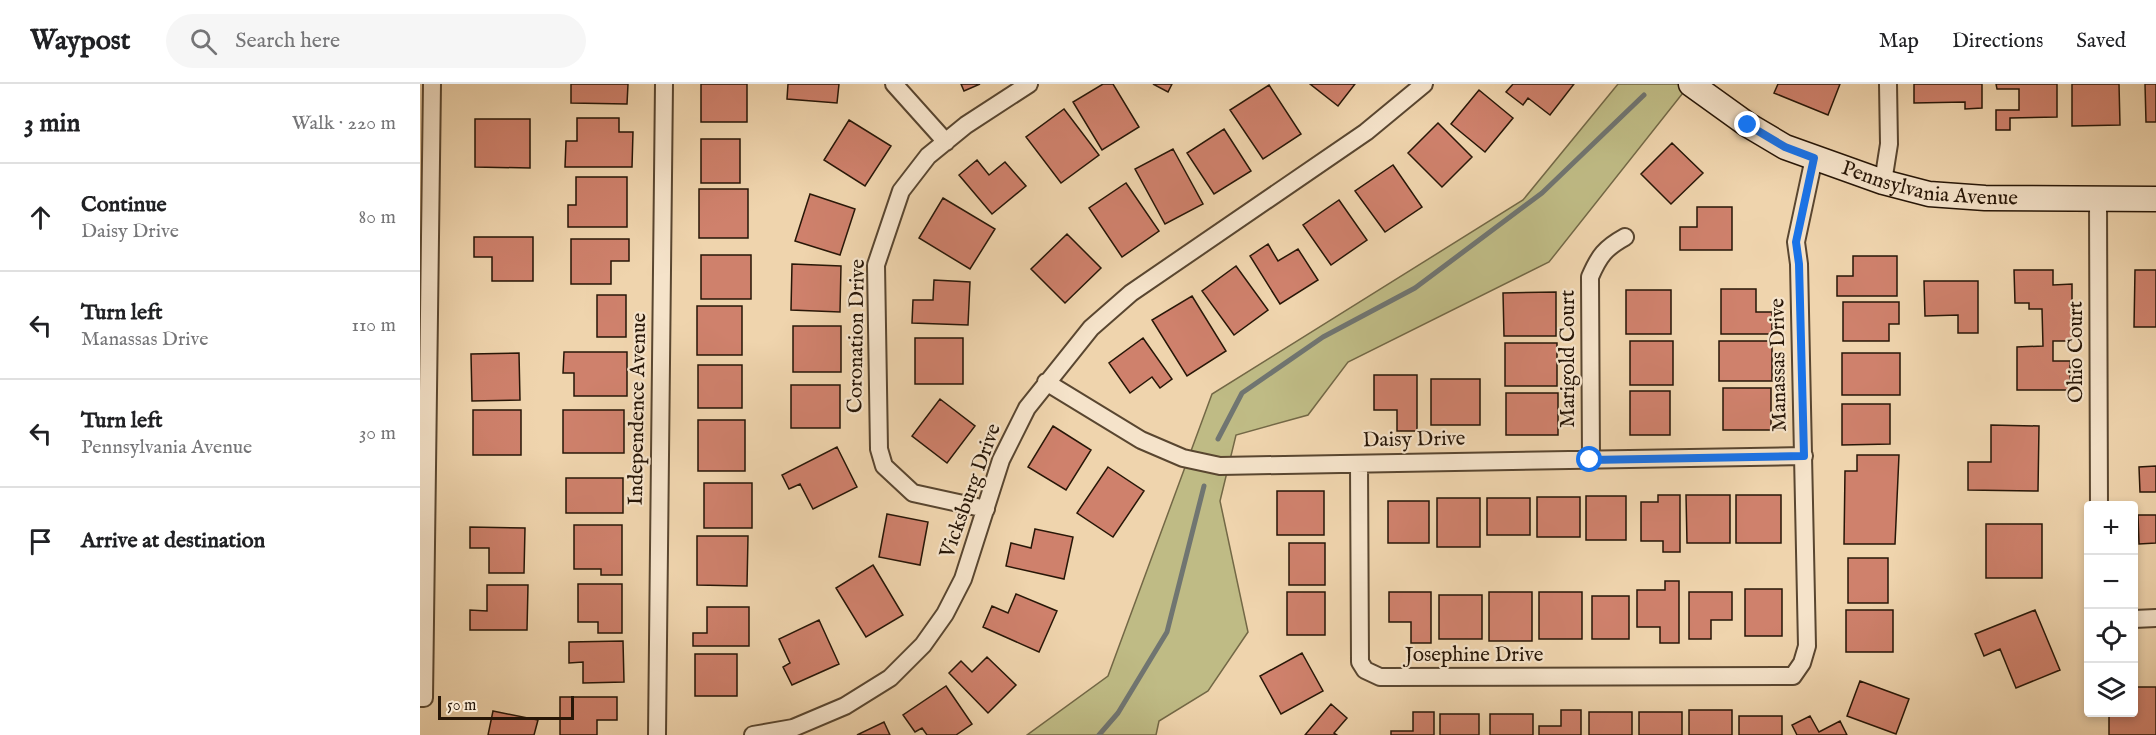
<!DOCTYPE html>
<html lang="en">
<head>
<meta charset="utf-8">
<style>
	:root { --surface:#fff; --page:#f6f6f6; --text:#202124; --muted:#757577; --line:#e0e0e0 }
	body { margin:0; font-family:"IM FELL English",serif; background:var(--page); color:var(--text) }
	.controls { position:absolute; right:18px; bottom:18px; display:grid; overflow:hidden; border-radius:6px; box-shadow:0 3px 9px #0003 }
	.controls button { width:54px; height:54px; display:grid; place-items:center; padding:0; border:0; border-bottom:2px solid var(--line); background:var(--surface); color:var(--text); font:30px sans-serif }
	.scale { position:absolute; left:18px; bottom:15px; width:136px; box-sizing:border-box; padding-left:6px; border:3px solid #271607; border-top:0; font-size:16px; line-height:21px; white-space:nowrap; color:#271607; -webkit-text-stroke:4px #f5e3ca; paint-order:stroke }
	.stop { position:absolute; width:18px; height:18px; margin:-14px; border:4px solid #1a73e8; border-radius:50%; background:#fff }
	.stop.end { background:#1a73e8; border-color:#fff; box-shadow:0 2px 6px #0008 }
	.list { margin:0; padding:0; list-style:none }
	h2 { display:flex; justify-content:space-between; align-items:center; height:78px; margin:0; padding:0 24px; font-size:26px }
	h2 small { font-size:20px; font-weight:400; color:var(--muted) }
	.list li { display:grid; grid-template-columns:39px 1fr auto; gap:18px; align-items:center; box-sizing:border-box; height:108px; padding:0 24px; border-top:2px solid var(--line) }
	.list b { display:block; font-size:22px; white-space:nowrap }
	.list p { margin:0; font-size:20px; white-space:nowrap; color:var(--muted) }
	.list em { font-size:20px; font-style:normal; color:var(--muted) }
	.icon { flex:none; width:33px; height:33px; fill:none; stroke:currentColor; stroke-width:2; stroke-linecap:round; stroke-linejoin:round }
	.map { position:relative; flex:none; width:1736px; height:651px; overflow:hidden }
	header { display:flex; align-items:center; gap:36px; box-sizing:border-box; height:84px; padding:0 30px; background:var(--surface); border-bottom:2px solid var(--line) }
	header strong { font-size:28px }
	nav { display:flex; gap:33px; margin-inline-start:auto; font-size:21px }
	.search { width:420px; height:54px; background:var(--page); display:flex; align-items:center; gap:15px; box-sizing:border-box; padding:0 21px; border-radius:33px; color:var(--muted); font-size:22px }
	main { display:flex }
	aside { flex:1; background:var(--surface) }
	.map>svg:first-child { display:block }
</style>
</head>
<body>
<header>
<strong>Waypost</strong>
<div class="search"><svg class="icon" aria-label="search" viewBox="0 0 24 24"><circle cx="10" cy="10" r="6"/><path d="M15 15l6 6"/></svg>Search here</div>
<nav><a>Map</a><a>Directions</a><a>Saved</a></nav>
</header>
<main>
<aside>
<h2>3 min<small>Walk · 220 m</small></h2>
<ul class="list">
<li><svg class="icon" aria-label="ahead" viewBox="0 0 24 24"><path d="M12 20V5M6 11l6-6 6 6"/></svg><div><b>Continue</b><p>Daisy Drive</p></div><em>80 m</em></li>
<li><svg class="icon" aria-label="left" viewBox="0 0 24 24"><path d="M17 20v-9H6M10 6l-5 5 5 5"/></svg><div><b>Turn left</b><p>Manassas Drive</p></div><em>110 m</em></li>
<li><svg class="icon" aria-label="left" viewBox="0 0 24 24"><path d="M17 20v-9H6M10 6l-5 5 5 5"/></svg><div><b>Turn left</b><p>Pennsylvania Avenue</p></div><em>30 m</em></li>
<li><svg class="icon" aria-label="arrive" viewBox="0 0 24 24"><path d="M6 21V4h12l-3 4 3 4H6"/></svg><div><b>Arrive at destination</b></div></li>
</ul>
</aside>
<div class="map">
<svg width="1736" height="651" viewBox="0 0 1736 651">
	<rect width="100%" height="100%" fill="#efd4ad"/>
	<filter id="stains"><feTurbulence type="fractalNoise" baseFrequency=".00333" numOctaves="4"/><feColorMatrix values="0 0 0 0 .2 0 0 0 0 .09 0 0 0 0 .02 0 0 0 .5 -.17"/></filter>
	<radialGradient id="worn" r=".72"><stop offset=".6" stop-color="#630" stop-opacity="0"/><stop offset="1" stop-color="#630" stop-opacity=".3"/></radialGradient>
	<path fill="#bfbb85" stroke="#736846" stroke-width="1.5" d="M1198,0H1270L1129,178L928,278L888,331L816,351L800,417L828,548L788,607L739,637L736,651H607L688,592L792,310L1103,116Z"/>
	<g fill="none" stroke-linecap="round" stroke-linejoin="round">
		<path stroke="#707571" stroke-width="5" d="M798,355L822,309L903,253L995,204L1122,109L1224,11
			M679,651L698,629L747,548L784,402"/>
	</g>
	<path fill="#cf816c" stroke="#271607" stroke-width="1.5" d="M151,0H208L207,20L151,19Z
		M281,0H327V38H281Z
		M368,0H419L417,19L367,15Z
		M541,0H560L544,7Z
		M683,0H693L719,43L682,66L653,18Z
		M733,0H752L748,8Z
		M890,0H935L918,22Z
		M1093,0H1154L1130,31L1108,14L1103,21L1086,8Z
		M1358,0H1420L1408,31L1354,9Z
		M1494,0H1562V24L1545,25V18L1494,19Z
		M1576,0H1637V33L1590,34V46H1576V26H1599V5H1577Z
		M1652,0H1699L1700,41L1652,42Z
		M1725,0H1736V38H1726Z
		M849,1L881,50L843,75L810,26Z
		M1059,6L1093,34L1065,68L1031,40Z
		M644,25L679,71L641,99L606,53Z
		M157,34H199V48H213L212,83H145L146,57H157Z
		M55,35H110V84L55,83Z
		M429,36L471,62L445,102L404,76Z
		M1018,39L1052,73L1022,103L988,69Z
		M804,45L831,87L794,110L767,69Z
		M281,55H320V99H281Z
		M1252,59L1283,89L1251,120L1221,90Z
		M753,65L783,120L745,140L715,85Z
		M557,76L569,91L585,78L606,102L572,130L539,91Z
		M973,81L1002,123L965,148L935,107Z
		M156,93H207V143H148V121H156Z
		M706,99L739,147L702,173L669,124Z
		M279,105H328V154H279Z
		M390,110L435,125L420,171L375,157Z
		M523,114L575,145L550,185L499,154Z
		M919,116L947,156L911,181L883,141Z
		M1277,123H1312V166H1260V143H1277Z
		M647,150L681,184L645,219L611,185Z
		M54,153H113V197H72V173H54Z
		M151,155H209V177H191V200H151Z
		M848,160L858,177L878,165L898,196L860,220L830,172Z
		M281,171H331V215H281Z
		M1433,172H1477V212H1417V192H1433Z
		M372,180L421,182L420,228L371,226Z
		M816,182L848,226L814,251L782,207Z
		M1594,186H1633V201L1652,200V257H1633V277H1650V306H1597V263L1623,262L1622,225H1609V219H1595Z
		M1715,186H1736V243H1714Z
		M514,196L550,198L548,241L492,239L493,216H513Z
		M1504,197H1558V249H1538V231L1505,232Z
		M1301,205H1336V228H1352V250H1301Z
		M1206,206H1251V250H1206Z
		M1136,208V252H1084L1083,209Z
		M177,211H206V253H177Z
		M772,212L806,267L767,292L732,236Z
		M1423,218H1479V240H1469V257H1423Z
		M277,222H322V271H277Z
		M373,242H421V288H373Z
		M495,254H543V300H495Z
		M723,254L752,295L740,304L732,293L710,309L689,279Z
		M1210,257H1253V301H1210Z
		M1299,257H1352V297H1299Z
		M1085,259H1137V302H1085Z
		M144,268H207V312H154V289H143Z
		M99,269L100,316L52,317L51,270Z
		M1422,269H1480V311H1422Z
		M278,281H322V324H278Z
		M954,291H997V347H977V326H954Z
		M1011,295H1060V341H1011Z
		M371,301H420V344H371Z
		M1303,304H1351V346H1303Z
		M1210,307H1250V351H1210Z
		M1086,309H1138V351H1086Z
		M520,315L555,342L527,379L492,352Z
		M1422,320H1470V360L1422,361Z
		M53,326H101V371H53Z
		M143,326H204V369H143Z
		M278,336H325V387H278Z
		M1571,341L1619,342L1618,407L1548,406V378H1571Z
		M633,342L671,366L646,406L608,383Z
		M417,363L437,403L393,425L380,400L369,405L362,391Z
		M1437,371H1479L1475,460H1424L1425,387H1437Z
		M1736,382V408H1720L1719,383Z
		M688,383L724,407L693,453L657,429Z
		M146,394H203V429H146Z
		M284,399H332V444H284Z
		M857,407H904V451H857Z
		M1238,411H1260V468H1243V457H1221V418H1238Z
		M1266,411H1310V459H1267Z
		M1316,411H1361V459H1316Z
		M1166,412H1206V456H1166Z
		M1117,413H1160V453H1117Z
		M1017,414H1060V463H1017Z
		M1067,414H1110V451H1067Z
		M968,417H1009V459H968Z
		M467,430L508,438L500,481L459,473Z
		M1718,431H1736V459L1719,460Z
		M1566,440H1622V494H1566Z
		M154,441H202V491H181V485H154Z
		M50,443L105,444L104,489H69V464H50Z
		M615,445L653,453L644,495L586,482L591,459L611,464Z
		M277,452H328L327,502L277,501Z
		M869,459H905V501H869Z
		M1428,474H1468V519H1428Z
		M453,481L483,531L446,553L416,504Z
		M1245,497H1259V559H1240V543H1217V506H1245Z
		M158,500H202V549H178V538H158Z
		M67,501H108L107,546H50V526L67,527Z
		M1325,505H1362V552H1325Z
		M867,508H905V551H867Z
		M969,508H1011V559H991V538H969Z
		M1069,508H1112V557H1069Z
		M1119,508H1162V555H1119Z
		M1269,508H1312V536H1291V555H1269Z
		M596,510L637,527L619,568L563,543L572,522L588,529Z
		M1019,511H1062V555H1019Z
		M1172,512H1209V555H1172Z
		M287,523H329V562H273V549H287Z
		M1426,526H1473V568H1426Z
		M1615,526L1640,586L1596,604L1580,565L1564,572L1555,550Z
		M399,536L419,580L372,601L363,583L370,579L359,555Z
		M203,557L204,598L163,599V578L149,579V558Z
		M882,569L903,607L861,630L840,592Z
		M275,570H317V612H275Z
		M567,573L596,601L568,629L529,589L541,577L552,588Z
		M1440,597L1489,615L1476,650L1427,632Z
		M526,602L552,640L536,651H507L502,644L495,648L483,631Z
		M1714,603H1736V651H1689V628H1714Z
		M140,613H197V636H177V651H140Z
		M911,620L927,634L914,649L917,651H885Z
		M1141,626H1161V651H1119V642H1141Z
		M1269,626H1312V651H1269Z
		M73,627L118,636L114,651H68Z
		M993,628H1014V651H971V647H993Z
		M1169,628H1212V651H1169Z
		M1219,628H1262V651H1219Z
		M1020,630H1059V651H1020Z
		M1070,630H1113V651H1070Z
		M1319,632H1362V651H1319Z
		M1390,632L1399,648L1420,637L1427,651H1377L1372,641Z
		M464,638L470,651H437Z"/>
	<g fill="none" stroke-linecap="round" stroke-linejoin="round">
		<defs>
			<path id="street" d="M474,0L526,58
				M1463,98L1469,60L1468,0
				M1678,115L1679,422
				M626,298L721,356L763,374L800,382L1384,372
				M1171,376L1170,193C1179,172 1185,164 1205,153
				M939,380L940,578L945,586L960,593L1373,592L1382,579L1387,562L1379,180L1376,158L1394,74
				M566,425L493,409L464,382L459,365L456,181L481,107L508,72L546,41L609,0
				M1714,535L1736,534
				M0,614H4L12,0
				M237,651L244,0
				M333,651L373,644L425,622L470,594L503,561L525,530L543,495L581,376L607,324L671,244L711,209L946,48L1004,0"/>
			<g id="secondary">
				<path id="s1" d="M1271,0L1328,41L1365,63L1463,98L1509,110L1565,114L1736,115"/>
			</g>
		</defs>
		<use href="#street" stroke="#594630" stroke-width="20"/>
		<use href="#secondary" stroke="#271607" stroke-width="27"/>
		<use href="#street" stroke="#f5e3ca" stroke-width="16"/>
		<use href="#secondary" stroke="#f5e3ca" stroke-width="24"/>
	</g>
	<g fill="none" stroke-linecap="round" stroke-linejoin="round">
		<path stroke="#1a73e8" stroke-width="8" d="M1170,376L1384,372L1379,180L1376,158L1394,74L1365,63L1328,41"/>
	</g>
	<g text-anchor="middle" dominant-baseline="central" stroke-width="4.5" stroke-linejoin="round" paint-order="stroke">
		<g font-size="21" fill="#271607" stroke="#f5e3ca">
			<text stroke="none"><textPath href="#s1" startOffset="264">Pennsylvania Avenue</textPath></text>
			<text transform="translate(437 252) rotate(-89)">Coronation Drive</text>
			<text transform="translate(1656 268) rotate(-90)">Ohio Court</text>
			<text transform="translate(1148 275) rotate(-90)">Marigold Court</text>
			<text transform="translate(1359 281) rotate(-91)">Manassas Drive</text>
			<text transform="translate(218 325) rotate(-89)">Independence Avenue</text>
			<text transform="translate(994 356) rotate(-1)">Daisy Drive</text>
			<text transform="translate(551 407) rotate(-70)">Vicksburg Drive</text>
			<text x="1054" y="571">Josephine Drive</text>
		</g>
	</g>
	<rect width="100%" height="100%" filter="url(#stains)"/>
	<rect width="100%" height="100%" fill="url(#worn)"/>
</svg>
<div class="controls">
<button>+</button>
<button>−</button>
<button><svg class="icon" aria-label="locate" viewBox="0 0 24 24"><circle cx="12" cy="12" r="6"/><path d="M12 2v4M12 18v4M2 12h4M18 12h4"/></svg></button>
<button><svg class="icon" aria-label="layers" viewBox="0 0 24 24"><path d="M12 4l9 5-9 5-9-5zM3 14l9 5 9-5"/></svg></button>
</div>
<div class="scale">50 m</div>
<div class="stop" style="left:1170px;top:376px"></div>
<div class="stop end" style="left:1328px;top:41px"></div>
</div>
</main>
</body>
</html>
